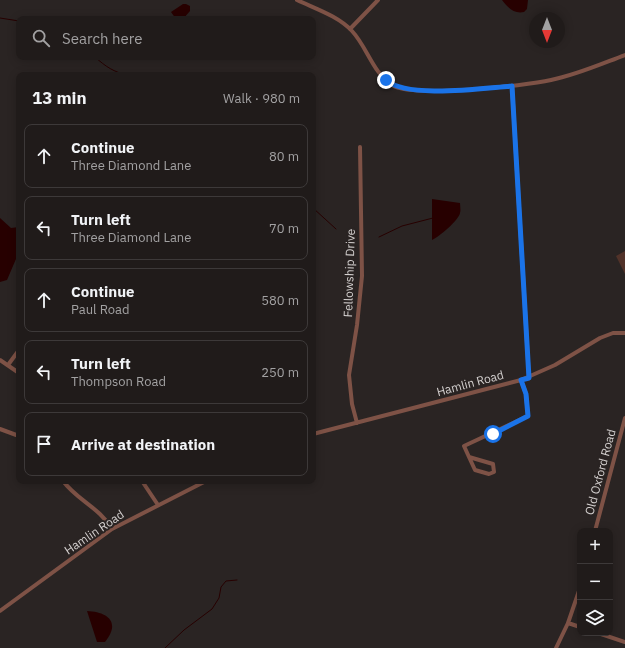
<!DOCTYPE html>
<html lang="en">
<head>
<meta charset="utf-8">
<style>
	:root { --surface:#201b1a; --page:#2d2827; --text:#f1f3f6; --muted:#a2a1a2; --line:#3d3939 }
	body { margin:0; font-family:"IBM Plex Sans",sans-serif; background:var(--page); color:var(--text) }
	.controls { position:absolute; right:12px; bottom:12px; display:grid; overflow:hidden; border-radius:8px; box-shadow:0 2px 10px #0003 }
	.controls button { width:36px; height:36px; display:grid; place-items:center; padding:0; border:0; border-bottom:1px solid var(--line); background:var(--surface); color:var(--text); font:20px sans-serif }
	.compass { position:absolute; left:529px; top:12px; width:36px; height:36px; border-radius:50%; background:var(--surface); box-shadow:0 2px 10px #0003; rotate:180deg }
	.stop { position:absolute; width:12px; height:12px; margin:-9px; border:3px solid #1a73e8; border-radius:50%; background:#fff }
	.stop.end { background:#1a73e8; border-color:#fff; box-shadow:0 1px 4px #0008 }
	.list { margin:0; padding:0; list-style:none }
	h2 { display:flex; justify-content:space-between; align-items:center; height:52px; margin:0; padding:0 16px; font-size:17px }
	h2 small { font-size:13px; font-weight:400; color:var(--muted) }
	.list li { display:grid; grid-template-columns:26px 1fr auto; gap:12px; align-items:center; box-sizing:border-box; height:64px; margin:0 8px 8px; padding:0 8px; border:1px solid var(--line); border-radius:8px }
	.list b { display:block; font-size:15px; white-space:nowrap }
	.list p { margin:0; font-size:13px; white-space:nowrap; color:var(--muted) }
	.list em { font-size:13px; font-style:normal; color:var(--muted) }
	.icon { flex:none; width:22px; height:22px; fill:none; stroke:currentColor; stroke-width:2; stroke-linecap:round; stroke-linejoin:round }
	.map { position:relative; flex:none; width:625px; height:648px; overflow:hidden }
	.search { position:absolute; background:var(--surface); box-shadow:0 2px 10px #0003; left:16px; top:16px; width:300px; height:44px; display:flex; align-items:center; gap:10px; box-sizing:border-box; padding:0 14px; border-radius:8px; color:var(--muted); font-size:15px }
	.panel { position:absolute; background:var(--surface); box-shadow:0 2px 10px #0003; left:16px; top:72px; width:300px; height:412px; border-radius:8px }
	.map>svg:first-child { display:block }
</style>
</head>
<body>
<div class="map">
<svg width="625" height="648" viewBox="0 0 625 648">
	<rect width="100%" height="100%" fill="#2a2423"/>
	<path fill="#513229" d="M625,251V274L616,256Z"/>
	<path fill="#270000" d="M502,0H528L527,9L524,12C514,14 508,8 502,0Z
		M183,4H186L190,6V11L183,19H176L171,12Z
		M432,199L460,203C460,206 461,210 460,213C459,220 439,237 432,240Z
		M0,218L11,228L19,227V252L7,280L0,282Z
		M87,611C108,612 121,622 105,642H97Z"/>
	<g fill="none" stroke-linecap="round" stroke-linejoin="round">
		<path stroke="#270000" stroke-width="1" d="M0,18L19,21
			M95,57C106,67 114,72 127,75
			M313,208L336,229
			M379,237L402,226L433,218
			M165,648L184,630L212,609L219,598L221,587L226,581L237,580"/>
		<path stroke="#7e5246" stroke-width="4" d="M297,0C316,9 338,16 352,31C367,47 373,73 392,85C412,98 524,86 551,80C576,75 601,64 625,55
			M350,29L378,0
			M512,86L529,378
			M0,360L19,373
			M8,365L19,350
			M357,423L352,404L349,375L357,325L362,276L360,147
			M0,429L19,436
			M313,434L521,380L555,365L600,338L613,333H625
			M469,457L464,446L528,416L526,394L521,380
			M469,457L493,464L494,472L489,474L475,470Z
			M63,481C77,500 100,508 112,529
			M142,481L158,505
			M595,531L625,418
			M0,611L112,529L206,481
			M568,623L580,627
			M598,633L625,642
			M556,648L568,623L580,588"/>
	</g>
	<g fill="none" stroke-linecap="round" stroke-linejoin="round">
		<path stroke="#1a73e8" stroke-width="5" d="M386,80C407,99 483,88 512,86L529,378L521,380L526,394L528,416L493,434"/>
	</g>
	<g text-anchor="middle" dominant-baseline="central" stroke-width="4" stroke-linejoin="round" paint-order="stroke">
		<g font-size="12" fill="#d4d0cf" stroke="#2a2423">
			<text transform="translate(349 273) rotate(-88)">Fellowship Drive</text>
			<text transform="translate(470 383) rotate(-15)">Hamlin Road</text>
			<text transform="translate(600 472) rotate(-75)">Old Oxford Road</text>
			<text transform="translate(94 532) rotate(-34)">Hamlin Road</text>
		</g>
	</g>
</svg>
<div class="controls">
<button>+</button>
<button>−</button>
<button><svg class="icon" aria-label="layers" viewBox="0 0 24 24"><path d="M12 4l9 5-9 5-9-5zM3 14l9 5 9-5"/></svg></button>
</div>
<svg class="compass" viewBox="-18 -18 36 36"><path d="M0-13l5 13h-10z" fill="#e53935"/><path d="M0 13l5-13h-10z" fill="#a2a1a2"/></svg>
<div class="stop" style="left:493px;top:434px"></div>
<div class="stop end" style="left:386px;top:80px"></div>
<div class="search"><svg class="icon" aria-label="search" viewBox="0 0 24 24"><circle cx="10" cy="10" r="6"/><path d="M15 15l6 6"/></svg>Search here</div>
<section class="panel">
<h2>13 min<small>Walk · 980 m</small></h2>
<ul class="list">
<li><svg class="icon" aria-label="ahead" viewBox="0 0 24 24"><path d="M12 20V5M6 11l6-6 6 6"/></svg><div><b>Continue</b><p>Three Diamond Lane</p></div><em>80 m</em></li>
<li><svg class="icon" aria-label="left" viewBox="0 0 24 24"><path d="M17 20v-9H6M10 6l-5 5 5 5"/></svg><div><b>Turn left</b><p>Three Diamond Lane</p></div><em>70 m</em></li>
<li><svg class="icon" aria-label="ahead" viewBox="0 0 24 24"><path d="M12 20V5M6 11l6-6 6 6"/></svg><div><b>Continue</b><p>Paul Road</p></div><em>580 m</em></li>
<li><svg class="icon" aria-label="left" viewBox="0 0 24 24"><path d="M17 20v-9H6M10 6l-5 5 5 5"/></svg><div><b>Turn left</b><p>Thompson Road</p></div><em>250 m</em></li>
<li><svg class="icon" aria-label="arrive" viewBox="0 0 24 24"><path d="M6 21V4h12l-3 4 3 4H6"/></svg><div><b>Arrive at destination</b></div></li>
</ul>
</section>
</div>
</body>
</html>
